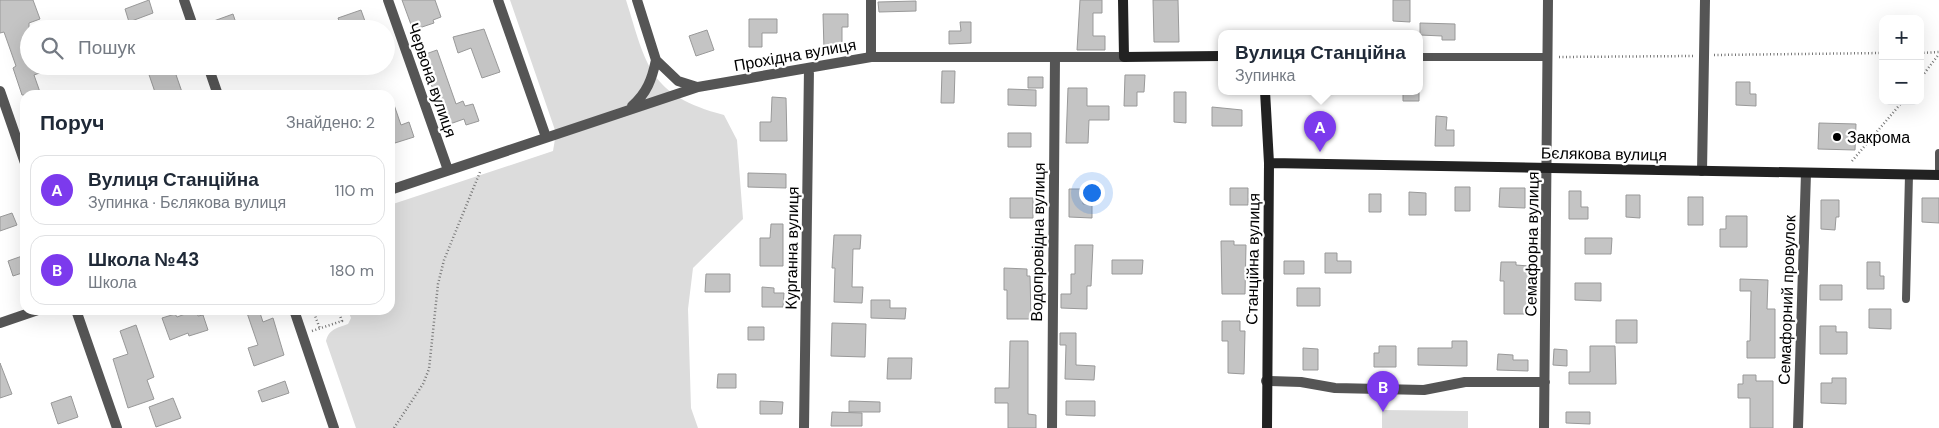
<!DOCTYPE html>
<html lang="uk">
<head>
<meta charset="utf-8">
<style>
	:root { --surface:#fff; --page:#f2f2f3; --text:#1f2937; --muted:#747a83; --line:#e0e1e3; --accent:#7c3aed }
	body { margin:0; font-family:"DM Sans",sans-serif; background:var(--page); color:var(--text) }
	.controls { position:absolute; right:15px; top:15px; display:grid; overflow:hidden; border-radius:10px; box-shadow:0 5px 20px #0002 }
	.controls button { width:45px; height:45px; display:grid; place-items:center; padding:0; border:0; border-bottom:1px solid var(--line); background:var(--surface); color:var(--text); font:25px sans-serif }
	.you { position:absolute; left:1091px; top:192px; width:18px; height:18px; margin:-12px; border:4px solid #fff; border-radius:50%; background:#1a73e8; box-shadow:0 0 0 8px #1a73e833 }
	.badge { display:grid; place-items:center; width:32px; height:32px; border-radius:50%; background:var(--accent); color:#fff; font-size:16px; font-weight:700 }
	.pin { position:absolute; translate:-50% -41px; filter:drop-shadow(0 1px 2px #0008) }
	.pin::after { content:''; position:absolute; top:26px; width:18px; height:15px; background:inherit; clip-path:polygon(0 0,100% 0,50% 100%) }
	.popup { position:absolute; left:1218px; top:30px; width:205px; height:65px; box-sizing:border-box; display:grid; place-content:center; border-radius:10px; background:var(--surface); filter:drop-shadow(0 1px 4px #0005); font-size:16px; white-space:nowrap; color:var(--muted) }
	.popup b { font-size:19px; color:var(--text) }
	.popup::after { content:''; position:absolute; left:50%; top:100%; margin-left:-10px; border:10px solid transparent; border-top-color:var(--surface) }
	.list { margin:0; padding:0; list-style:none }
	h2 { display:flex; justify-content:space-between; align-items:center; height:65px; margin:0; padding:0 20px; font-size:21px }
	h2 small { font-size:16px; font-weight:400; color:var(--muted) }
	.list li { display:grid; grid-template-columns:32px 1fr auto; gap:15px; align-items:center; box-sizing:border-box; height:70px; margin:0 10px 10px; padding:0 10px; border:1px solid var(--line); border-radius:15px }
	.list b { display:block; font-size:19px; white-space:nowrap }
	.list p { margin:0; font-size:16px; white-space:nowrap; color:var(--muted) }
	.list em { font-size:16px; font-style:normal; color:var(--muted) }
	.icon { flex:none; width:28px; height:28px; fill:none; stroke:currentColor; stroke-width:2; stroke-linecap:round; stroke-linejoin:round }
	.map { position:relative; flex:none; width:1939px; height:428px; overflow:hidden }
	.search { position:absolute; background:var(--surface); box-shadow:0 5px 20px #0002; left:20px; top:20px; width:375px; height:55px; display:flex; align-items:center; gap:12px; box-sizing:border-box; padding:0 18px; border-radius:28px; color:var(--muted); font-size:19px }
	.panel { position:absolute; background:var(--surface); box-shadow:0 5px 20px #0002; left:20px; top:90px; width:375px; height:225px; border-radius:15px }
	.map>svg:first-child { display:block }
</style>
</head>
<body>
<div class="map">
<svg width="1939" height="428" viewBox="0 0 1939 428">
	<rect width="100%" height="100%" fill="#fff"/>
	<path fill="#dcdcdc" d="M510,0H626C647,67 649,95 724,115L737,140L743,219L693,268L688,309L691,408L698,428H356L326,341C329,329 337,328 348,324L351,318L348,310H390V205L553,151L556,133Z
		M1382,410L1468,411V428H1382Z"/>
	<path fill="#c4c4c4" stroke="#999" d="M0,0H33L40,19L29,23V66L53,68L34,75L41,95H22L13,68L16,66L4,32L0,33Z
		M149,0L153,13L129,22L125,9Z
		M402,0H435L441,17L433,20L434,23L413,30Z
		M1080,0H1102V13H1093V36H1105V50H1077Z
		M1153,0H1178L1179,42H1154Z
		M1393,0H1410V22L1393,21Z
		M916,1V11L879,12L878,2Z
		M361,10L366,24L353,29H342L338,18Z
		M233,14L238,29H201L200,26Z
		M823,14H848V27H842V50H824Z
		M749,19H777V33H762V47H749Z
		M960,22H971V43L949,44V31H961Z
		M1420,23L1455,24V40H1442V36L1420,35Z
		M484,29L500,72L482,78L471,48L458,53L453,37Z
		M707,30L714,50L696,56L689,36Z
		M437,50L456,104L463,101L465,106L473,104L479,121L466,125L464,119L447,125L429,79H431L423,55Z
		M146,66H173L183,95H156Z
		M942,71H955L954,103H941Z
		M1125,75H1145L1144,92H1137V106H1124Z
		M1028,77H1043V88H1028Z
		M1736,82H1750V94H1756V106L1736,105Z
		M1068,88H1087V106H1109V120H1089L1088,143H1066Z
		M1008,89L1036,90V106L1008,105Z
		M1403,91H1419V101H1403Z
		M1174,92H1186V123L1174,122Z
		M772,97L786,98L787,141H760V122H771Z
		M390,99H392L401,125L409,122L414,137L395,143L390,128Z
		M1212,107L1242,110V126H1212Z
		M1436,116L1447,117L1446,130H1454V146H1435Z
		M1819,123L1856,124L1855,150L1818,149Z
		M1008,133H1031V147H1008Z
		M748,173L786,174V188L748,187Z
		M1455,187H1470V211H1455Z
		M1230,188H1248V205H1230Z
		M1500,188H1525V208L1499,207Z
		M1069,189H1083V204H1092V218L1069,217Z
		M1569,191H1581V207H1588V219H1569Z
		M1409,192L1426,193V215H1409Z
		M1369,194H1381V212H1369Z
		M1626,195H1640V218L1626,217Z
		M1688,197H1703V225H1688Z
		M1010,198H1033V218H1010Z
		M1922,198H1939V223L1922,222Z
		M1821,200H1839V217H1836L1835,230L1821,229Z
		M12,213L17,225L0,231V217Z
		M1726,216H1747V247H1720V229H1726Z
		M771,224H783V266H760V238H770Z
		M834,235H861L860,249H853L852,287H863L862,303L834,302L835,268H832Z
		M1585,238H1612L1611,254H1585Z
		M1221,241H1234V245H1246L1245,294H1222Z
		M1075,245H1093L1091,286H1087V309L1061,308V294H1071V274H1075Z
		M1325,253H1337V261H1351V273H1325Z
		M25,255V272L13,276L8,261Z
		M1112,260H1143L1142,274H1112Z
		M1284,261H1304V274H1284Z
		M1501,262H1516V265L1529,266L1527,314H1504V281H1500Z
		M1867,262H1880V276H1884V289H1867Z
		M1004,268L1027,269V276H1030L1031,319H1007V290H1004Z
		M706,274H730V292H705Z
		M1740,279L1768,280L1767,309H1775V358H1747V341H1750L1751,291H1740Z
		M1575,283H1601V301L1575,300Z
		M1820,285H1842V300H1820Z
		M762,287L774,288V293H784L783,307H762Z
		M1297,288H1320V306H1297Z
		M871,300H890V308H906L905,319L871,318Z
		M1869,309H1891V329L1869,328Z
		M196,310L198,316L203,315L208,330L189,336L188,333L170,340L162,318L175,314L177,317Z
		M246,310H259L263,322L273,318L284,355L254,366L248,348L258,345Z
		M1616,320H1637V343H1616Z
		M1222,321H1240V331H1245L1244,374L1228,373V341H1222Z
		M832,323L866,324L865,357L831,356Z
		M136,325L154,377L147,380L154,399L128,408L113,359L128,354L120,331Z
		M1820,326H1836V332H1847V354H1820Z
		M748,327H764V340H748Z
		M1060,333H1076V365L1095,366L1094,380L1065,379L1066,345H1060Z
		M1010,341H1028V414L1036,415V428H1008V403H995V388H1009Z
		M1452,341H1467V366L1418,365V348H1452Z
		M1379,346H1396V367H1374V353H1379Z
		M1590,346H1615L1616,384H1569V372H1590Z
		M1303,348L1318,349V370H1303Z
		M1554,349L1567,350V366L1553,365Z
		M1498,354L1513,355V360H1528V371L1497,370Z
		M888,358H912L911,379H887Z
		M0,363L12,394L0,398Z
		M718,374H736V388H717Z
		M1743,375H1756V381H1773V428H1750V398H1738V384H1743Z
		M1832,378H1846V404L1821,403V383H1832Z
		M285,381L289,393L262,402L258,391Z
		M71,396L78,417L58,424L51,403Z
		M173,398L181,418L156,427L149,407Z
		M760,401L783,402L782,414H760Z
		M849,401L880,402V412H849Z
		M1066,401H1095V416L1066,415Z
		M832,412L862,413V426H831Z
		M1566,412H1590V424L1566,423Z"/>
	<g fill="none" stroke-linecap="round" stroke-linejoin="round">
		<path stroke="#777" stroke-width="2.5" stroke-dasharray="1 2.5" stroke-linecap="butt" d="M1920,53L1939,52
			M1714,55L1883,53
			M1559,57L1694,56
			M1920,79L1939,54
			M1852,161L1903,101
			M313,310L320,329
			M312,331L342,321L338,310
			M394,428L423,384L429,369L438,284L444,260L480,172"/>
		<path stroke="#555" stroke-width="8" d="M1419,57H1548
			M1939,175V153
			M1906,299L1909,175"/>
		<path stroke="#555" stroke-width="10" d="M184,0L194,29
			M388,0L448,170
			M498,0L546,137
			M637,0L656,60L678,81L697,87
			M871,0V57
			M208,66L218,95
			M0,91L25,163
			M632,106C647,93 652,79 656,60
			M1702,171L1705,0
			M390,190L698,87L871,57H1124
			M76,310L117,428
			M294,310L334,428
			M0,323L38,310
			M1266,381L1301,382L1335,388L1424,390L1465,382H1545
			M804,428L809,68
			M1052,428L1055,57
			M1544,428L1548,0
			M1798,428L1806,173"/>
		<path stroke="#222" stroke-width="10" d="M1123,0L1124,57L1221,56
			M1265,91L1269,163L1267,428
			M1269,163L1939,175"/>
	</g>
	<circle fill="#000" stroke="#fff" stroke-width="2" cx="1837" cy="137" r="5"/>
	<g text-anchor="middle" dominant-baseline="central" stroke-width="4.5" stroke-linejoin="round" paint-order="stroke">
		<g font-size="16" fill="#000" stroke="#fff">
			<text transform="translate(795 55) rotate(-10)">Прохідна вулиця</text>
			<text transform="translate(432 80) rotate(71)">Червона вулиця</text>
			<text transform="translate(1604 154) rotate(1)">Бєлякова вулиця</text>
			<text transform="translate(1038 242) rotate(-89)">Водопровідна вулиця</text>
			<text transform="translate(1532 244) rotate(-89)">Семафорна вулиця</text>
			<text transform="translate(792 248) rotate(-89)">Курганна вулиця</text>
			<text transform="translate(1253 259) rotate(-89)">Станційна вулиця</text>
			<text transform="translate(1787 300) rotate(-88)">Семафорний провулок</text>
		</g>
		<g font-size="16" fill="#000" stroke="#fff" text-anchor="start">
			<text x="1847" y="137">Закрома</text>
		</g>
	</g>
</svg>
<div class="controls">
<button>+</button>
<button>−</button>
</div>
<div class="you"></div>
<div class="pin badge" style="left:1320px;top:152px">A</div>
<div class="popup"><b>Вулиця Станційна</b>Зупинка</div>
<div class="pin badge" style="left:1383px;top:412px">B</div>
<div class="search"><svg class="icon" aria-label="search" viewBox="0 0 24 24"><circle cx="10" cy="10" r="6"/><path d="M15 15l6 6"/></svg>Пошук</div>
<section class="panel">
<h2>Поруч<small>Знайдено: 2</small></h2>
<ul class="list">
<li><span class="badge">A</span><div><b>Вулиця Станційна</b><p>Зупинка · Бєлякова вулиця</p></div><em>110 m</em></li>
<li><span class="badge">B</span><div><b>Школа №43</b><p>Школа</p></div><em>180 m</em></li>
</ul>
</section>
</div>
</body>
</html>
